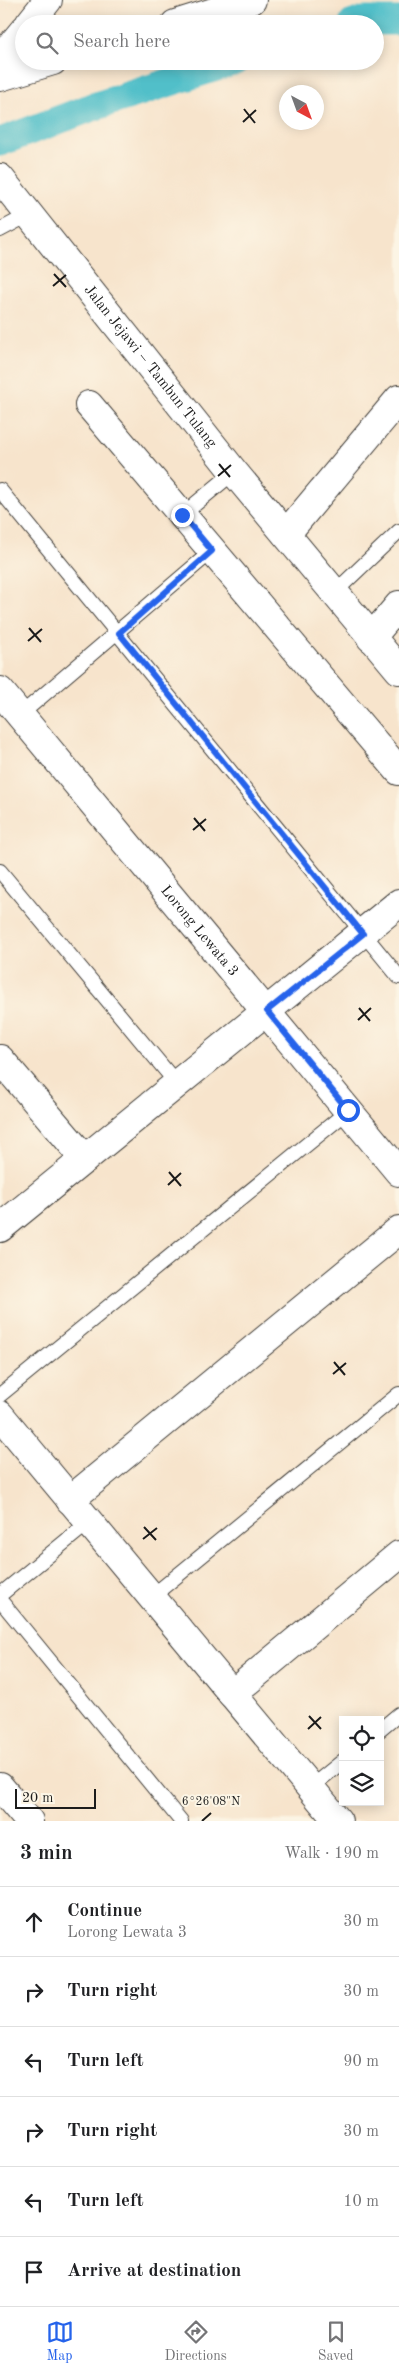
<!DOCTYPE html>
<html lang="en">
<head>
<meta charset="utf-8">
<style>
	:root { --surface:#fff; --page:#f6f6f6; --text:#202124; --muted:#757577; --line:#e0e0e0; --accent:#2563eb }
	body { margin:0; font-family:"Old Standard TT",serif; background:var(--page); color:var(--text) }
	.controls { position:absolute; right:15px; bottom:15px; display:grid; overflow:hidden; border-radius:0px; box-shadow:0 2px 12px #0003 }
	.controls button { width:45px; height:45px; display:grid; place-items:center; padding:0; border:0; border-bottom:1px solid var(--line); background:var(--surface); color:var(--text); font:25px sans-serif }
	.compass { position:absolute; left:279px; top:85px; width:45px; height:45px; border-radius:50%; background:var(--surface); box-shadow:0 2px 12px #0003; rotate:139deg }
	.scale { position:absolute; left:15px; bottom:12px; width:81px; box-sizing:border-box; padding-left:5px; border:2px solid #1c1c1c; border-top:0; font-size:14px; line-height:18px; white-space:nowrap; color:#1c1c1c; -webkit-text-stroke:4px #fcf5e5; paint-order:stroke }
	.stop { position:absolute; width:15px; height:15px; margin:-11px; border:4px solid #2563eb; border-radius:50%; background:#fff }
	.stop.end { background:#2563eb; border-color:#fff; box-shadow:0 1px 5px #0008 }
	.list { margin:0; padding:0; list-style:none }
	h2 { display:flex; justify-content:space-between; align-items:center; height:65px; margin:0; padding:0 20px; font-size:21px }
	h2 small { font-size:16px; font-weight:400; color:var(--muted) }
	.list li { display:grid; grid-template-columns:32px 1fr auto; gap:15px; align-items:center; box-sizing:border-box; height:70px; padding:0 20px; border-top:1px solid var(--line) }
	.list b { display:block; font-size:19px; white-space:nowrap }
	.list p { margin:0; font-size:16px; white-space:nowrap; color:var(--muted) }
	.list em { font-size:16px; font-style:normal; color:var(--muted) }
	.icon { flex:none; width:28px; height:28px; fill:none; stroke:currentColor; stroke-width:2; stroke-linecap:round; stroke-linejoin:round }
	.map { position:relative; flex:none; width:399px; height:1821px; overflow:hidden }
	.search { position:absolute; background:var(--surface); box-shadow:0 2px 12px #0003; left:15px; right:15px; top:15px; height:55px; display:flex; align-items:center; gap:12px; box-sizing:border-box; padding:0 18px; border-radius:28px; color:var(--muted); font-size:19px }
	.sheet { height:485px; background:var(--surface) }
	nav { display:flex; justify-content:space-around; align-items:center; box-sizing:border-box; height:70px; border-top:1px solid var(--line); background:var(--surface); font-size:14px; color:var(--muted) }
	nav a { display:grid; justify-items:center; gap:2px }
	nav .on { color:var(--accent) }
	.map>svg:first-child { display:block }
</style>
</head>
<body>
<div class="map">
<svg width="399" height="1821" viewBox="0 0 399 1821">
	<rect width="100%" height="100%" fill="#fcf5e5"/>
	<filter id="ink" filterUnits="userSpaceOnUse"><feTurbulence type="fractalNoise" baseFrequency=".02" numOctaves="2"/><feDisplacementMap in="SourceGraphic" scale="10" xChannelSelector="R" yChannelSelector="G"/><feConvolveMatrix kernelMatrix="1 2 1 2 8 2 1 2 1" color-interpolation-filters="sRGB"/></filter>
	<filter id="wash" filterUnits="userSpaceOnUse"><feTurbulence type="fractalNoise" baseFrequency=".0096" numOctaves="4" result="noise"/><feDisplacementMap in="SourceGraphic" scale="20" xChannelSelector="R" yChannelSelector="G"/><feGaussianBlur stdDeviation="1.12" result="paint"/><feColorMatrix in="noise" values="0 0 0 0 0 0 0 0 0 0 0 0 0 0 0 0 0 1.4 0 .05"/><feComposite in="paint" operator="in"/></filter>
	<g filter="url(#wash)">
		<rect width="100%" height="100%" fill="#f7e4cc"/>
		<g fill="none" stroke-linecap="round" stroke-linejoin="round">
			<path stroke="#51bfc9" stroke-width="29" d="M353,24L363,21H399
				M0,142L90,108L235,61"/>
		</g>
	</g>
	<g filter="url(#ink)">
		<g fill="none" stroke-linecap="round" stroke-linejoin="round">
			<defs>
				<path id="service" d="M0,230L30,214
					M0,490L399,977
					M182,515L234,472
					M335,592L399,531
					M20,715L212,551
					M0,871L177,1084
					M0,1395L348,1111
					M0,1595L88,1523
					M150,1598L399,1394
					M0,1600L181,1821
					M380,1730L399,1714
					M311,1787L343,1761"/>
				<g id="minor">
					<path d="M29,24L48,0"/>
					<path d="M175,24L252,0"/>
					<path d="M0,59L24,30"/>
					<path d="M0,77L53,61"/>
					<path d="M89,405L399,771"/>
					<path d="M286,534L399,399"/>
					<path d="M371,638L399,605"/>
					<path id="s1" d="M0,691L399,1172"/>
					<path d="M0,1059L85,1159"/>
					<path d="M0,1228L399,903"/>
					<path d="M0,1415L338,1821"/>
					<path d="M70,1500L399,1230"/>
					<path d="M232,1694L399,1555"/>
					<path d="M0,1787L29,1821"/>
				</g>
				<g id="tertiary">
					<path id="s2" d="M0,178L234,472L399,670"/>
				</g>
			</defs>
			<use href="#service" stroke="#3d3a36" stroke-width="16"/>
			<use href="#minor" stroke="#3d3a36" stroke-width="30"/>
			<use href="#tertiary" stroke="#3d3a36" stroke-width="30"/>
			<use href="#service" stroke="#fff" stroke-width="14"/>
			<use href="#minor" stroke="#fff" stroke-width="28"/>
			<use href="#tertiary" stroke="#fff" stroke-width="28"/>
		</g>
	</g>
	<g fill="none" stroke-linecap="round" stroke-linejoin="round" filter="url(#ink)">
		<path stroke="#2563eb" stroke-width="6" d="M182,515L212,551L119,633L363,934L267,1011L348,1110"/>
	</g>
	<path fill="none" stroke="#1c1c1c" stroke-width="2" d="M244,109L255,123M243,122L256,110M54,274L66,287M53,286L66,275M219,464L230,477M218,476L231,465M29,628L41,642M28,641L42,629M194,818L205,831M193,830L206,819M359,1008L370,1021M358,1020L371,1008M169,1172L181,1186M168,1185L181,1173M334,1362L345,1375M333,1374L346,1363M144,1527L156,1540M143,1539L157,1528M309,1716L321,1729M308,1729L321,1717M202,1821L211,1813"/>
	<g text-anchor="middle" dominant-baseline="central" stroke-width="4" stroke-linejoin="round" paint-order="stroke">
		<g font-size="15" fill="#1c1c1c" stroke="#fcf5e5">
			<text stroke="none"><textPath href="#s2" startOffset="241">Jalan Jejawi – Tambun Tulang</textPath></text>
			<text stroke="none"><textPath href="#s1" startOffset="312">Lorong Lewata 3</textPath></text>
		</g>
	</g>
	<g font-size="12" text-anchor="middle" fill="#1c1c1c" stroke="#fcf5e5" stroke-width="4" stroke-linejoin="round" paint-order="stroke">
		<text x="211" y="1805">6°26'08"N</text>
	</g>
</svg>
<div class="controls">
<button><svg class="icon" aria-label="locate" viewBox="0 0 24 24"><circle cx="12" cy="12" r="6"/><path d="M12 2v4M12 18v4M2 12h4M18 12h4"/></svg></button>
<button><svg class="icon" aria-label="layers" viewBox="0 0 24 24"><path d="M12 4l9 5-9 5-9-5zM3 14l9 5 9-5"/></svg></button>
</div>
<svg class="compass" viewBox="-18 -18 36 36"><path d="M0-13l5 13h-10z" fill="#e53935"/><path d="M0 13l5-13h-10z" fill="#757577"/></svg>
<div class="scale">20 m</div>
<div class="stop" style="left:348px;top:1110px"></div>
<div class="stop end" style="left:182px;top:515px"></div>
<div class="search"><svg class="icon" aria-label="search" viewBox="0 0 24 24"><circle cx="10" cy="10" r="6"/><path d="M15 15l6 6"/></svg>Search here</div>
</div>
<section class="sheet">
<h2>3 min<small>Walk · 190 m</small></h2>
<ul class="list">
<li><svg class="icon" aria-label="ahead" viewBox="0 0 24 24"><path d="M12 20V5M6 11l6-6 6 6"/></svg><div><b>Continue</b><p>Lorong Lewata 3</p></div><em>30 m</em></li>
<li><svg class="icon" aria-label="right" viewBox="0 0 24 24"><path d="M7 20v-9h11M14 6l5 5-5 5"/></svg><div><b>Turn right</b></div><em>30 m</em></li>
<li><svg class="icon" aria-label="left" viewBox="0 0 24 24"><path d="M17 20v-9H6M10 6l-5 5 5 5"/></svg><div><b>Turn left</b></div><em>90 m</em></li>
<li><svg class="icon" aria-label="right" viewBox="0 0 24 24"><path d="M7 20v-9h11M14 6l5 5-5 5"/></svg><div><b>Turn right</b></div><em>30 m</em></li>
<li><svg class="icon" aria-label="left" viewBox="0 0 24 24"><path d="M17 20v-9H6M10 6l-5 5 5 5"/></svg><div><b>Turn left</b></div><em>10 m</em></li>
<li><svg class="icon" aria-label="arrive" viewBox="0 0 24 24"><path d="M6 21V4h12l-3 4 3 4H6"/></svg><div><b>Arrive at destination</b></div></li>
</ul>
</section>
<nav>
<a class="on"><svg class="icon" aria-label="map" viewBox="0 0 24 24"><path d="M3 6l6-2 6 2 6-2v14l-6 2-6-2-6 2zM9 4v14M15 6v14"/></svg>Map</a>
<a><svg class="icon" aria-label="directions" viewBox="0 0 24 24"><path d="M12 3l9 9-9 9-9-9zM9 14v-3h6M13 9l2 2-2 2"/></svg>Directions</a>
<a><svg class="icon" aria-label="saved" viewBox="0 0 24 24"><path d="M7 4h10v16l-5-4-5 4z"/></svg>Saved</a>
</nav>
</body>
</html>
